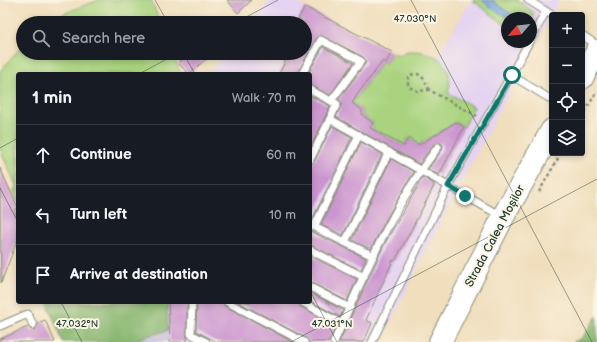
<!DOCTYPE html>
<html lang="en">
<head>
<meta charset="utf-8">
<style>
	:root { --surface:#171b24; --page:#20242c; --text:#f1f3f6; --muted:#9ea1a6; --line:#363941 }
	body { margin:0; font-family:"Balsamiq Sans",sans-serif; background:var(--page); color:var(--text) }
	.controls { position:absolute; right:12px; top:12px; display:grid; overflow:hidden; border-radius:4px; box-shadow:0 2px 6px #0003 }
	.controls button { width:36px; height:36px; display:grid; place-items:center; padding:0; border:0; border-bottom:1px solid var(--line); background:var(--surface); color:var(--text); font:20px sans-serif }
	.compass { position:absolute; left:501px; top:12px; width:36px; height:36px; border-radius:50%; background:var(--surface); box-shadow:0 2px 6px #0003; rotate:242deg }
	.stop { position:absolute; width:12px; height:12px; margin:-9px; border:3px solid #0f766e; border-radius:50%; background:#fff }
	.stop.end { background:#0f766e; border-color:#fff; box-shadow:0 1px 4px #0008 }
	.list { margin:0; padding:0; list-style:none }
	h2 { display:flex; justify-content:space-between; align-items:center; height:52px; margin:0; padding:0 16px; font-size:17px }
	h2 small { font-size:13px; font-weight:400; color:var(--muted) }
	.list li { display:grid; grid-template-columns:26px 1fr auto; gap:12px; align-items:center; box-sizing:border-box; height:60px; padding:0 16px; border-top:1px solid var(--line) }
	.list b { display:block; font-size:15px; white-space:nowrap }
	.list em { font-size:13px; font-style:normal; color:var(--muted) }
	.icon { flex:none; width:22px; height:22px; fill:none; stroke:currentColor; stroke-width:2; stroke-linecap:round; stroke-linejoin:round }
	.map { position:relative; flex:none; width:597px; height:342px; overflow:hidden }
	.search { position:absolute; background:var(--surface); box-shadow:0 2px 6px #0003; left:16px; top:16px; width:296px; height:44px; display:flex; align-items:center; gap:10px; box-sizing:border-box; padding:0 14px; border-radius:22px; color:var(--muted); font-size:15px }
	.panel { position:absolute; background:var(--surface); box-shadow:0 2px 6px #0003; left:16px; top:72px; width:296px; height:232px; border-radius:4px }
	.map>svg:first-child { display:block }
</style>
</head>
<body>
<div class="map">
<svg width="597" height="342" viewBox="0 0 597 342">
	<rect width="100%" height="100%" fill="#fcf5e5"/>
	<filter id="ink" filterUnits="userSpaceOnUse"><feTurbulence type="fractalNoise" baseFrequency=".025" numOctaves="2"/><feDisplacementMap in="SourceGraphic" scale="8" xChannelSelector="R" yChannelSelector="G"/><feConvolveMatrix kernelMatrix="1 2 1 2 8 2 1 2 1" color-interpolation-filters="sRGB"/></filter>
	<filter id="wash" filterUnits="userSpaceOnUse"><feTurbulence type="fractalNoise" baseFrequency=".012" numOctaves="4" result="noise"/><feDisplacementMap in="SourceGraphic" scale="16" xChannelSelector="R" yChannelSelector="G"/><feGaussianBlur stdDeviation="0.9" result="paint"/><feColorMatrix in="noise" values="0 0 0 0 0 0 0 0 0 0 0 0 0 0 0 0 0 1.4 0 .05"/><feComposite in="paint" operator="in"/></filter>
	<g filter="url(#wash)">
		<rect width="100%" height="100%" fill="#f0debc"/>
		<path fill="#e5d3f1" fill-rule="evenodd" d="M270,0H291L392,52L386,63L383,61L359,92L352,103L362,110V115L404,146L408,138L415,142L474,107L448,93L450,85L445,65L437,57L471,0H560L454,195L381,342H168L167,302H310V74H208L226,53H305V23H251ZM507,18H531V42H507Z"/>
		<path fill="#c7c0d9" d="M168,330V342H127Z"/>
		<path fill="#a9d37e" stroke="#648859" d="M98,0H151L160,23H43L45,21Z
			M472,0H482L487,5L509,18H507V26Z
			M492,0H518L534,13L531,19L516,18Z
			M23,45V53H172L181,74H18V203L13,190L17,188L0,149V71Z
			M408,51C435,50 456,64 448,93L474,107L464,127L456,122L412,149L415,142L408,138L404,146L372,129L373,123L362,115V110L352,103L383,61L386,63L392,52L398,55Z"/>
		<path fill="#86b56d" stroke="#527950" d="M47,302H167L168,330L127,342H63Z
			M597,316V342H573L582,338Z"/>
		<path fill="#70a1da" stroke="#486f87" d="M482,0H492L516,18C505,18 490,8 482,0Z"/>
		<g id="blocks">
			<path fill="#cb95cf" d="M227,0H252L238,13Z
				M305,7L392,52L386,63L383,61L359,92L352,103L362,110V115L373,123L370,128L404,146L408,138L419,145L456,122L464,127L439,175L428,169L442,150L443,145L441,143L434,144L419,164L336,117L342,104L339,99L365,64L366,61L363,57L320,35L317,38L297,74H279L289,53H305V22L298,19Z
				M323,47L353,63L330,95L310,85V74H308Z
				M178,53H213L189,74L178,63L183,59Z
				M310,96L330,106L310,149Z
				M332,126L352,137L312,220H310V165L314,162Z
				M361,142L382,154L343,235L321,225Z
				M391,159L414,172L389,214L371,249L352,240Z
				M0,168L18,208L14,210L18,219V238L1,283Z
				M423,177L434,184L433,188L395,261L393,260L366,320L372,323L364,342H339L385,243Z
				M310,231L366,258L361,270L310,245Z
				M310,256L357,279L347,301L310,282Z
				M310,293L343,310L340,317L310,301Z
				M168,302H187V342H170Z
				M197,302H222L225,306L293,342H217L196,331Z
				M238,302H297L300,306L336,326L329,342H309L306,338Z
				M45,320L55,342H0V339L28,327L32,330L35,329L38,323Z"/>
		</g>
	</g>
	<g filter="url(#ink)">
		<use href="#blocks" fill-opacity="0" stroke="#888e78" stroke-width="1"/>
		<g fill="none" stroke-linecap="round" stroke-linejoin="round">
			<defs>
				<path id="service" d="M528,0L552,15
					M582,35L597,45
					M531,39L546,11
					M302,74L321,40L361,61L331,101
					M511,75L529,42
					M310,90L337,104L330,119L501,216
					M310,160L330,119
					M310,225L373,256
					M314,227L359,135
					M345,242L389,152
					M310,250L364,277
					M310,287L350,308
					M192,302L191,334L206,342
					M227,302L304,342
					M302,302L342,324
					M0,326L28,314L33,325
					M334,342C364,275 393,205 438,147
					M372,342L448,186L511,75L552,100"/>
				<path id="primary" d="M582,78L597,51
					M440,342L503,217L552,130"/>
			</defs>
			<use href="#service" stroke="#888e78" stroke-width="9"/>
			<use href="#primary" stroke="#888e78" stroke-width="24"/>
			<path stroke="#888e78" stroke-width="2.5" stroke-dasharray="3 3" stroke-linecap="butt" d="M429,90L424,79L418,74L410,75L407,80L409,87L418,91L429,90L477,116
				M582,117L597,91
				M539,192L561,153"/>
			<use href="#service" stroke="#fff" stroke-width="7"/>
			<use href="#primary" stroke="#fff" stroke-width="22"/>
		</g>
	</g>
	<g fill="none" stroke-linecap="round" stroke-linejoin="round" filter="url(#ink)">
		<path stroke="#0f766e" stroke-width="5" d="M465,196L448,186L512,75"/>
	</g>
	<path fill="none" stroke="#1f3d34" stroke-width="1" stroke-opacity="0.45" d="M155,0L168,23M411,0L592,342M235,23L278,0M183,53L195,74M139,74L178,53M0,148L18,138M0,188L18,222M310,291L337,342M61,302L82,342M291,342L597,179"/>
	<g text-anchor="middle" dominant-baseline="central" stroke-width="4" stroke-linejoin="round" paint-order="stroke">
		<g font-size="12" fill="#1f3d34" stroke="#fcf5e5">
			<text transform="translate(495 236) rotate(-62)">Strada Calea Moșilor</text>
		</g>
	</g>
	<g font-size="10" text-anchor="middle" fill="#1f3d34" stroke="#fcf5e5" stroke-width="4" stroke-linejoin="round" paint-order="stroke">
		<text x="415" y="22">47.030°N</text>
		<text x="77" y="327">47.032°N</text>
		<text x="332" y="327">47.031°N</text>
	</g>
</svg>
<div class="controls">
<button>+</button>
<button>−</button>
<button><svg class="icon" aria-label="locate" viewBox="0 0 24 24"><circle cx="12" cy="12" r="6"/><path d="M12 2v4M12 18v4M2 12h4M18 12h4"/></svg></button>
<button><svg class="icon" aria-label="layers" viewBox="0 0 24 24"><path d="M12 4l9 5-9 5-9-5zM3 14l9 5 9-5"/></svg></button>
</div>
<svg class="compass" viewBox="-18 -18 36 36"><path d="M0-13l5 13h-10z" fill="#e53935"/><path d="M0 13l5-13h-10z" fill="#9ea1a6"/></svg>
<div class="stop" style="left:512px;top:75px"></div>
<div class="stop end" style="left:465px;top:196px"></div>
<div class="search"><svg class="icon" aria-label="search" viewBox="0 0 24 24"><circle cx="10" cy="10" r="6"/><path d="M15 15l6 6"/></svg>Search here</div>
<section class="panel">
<h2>1 min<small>Walk · 70 m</small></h2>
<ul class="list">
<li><svg class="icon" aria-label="ahead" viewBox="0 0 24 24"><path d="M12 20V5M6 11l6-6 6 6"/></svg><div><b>Continue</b></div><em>60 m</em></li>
<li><svg class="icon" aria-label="left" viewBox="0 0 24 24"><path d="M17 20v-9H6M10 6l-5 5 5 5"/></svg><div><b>Turn left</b></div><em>10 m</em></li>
<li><svg class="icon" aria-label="arrive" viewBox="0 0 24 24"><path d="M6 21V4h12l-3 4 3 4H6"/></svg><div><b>Arrive at destination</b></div></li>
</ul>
</section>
</div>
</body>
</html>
